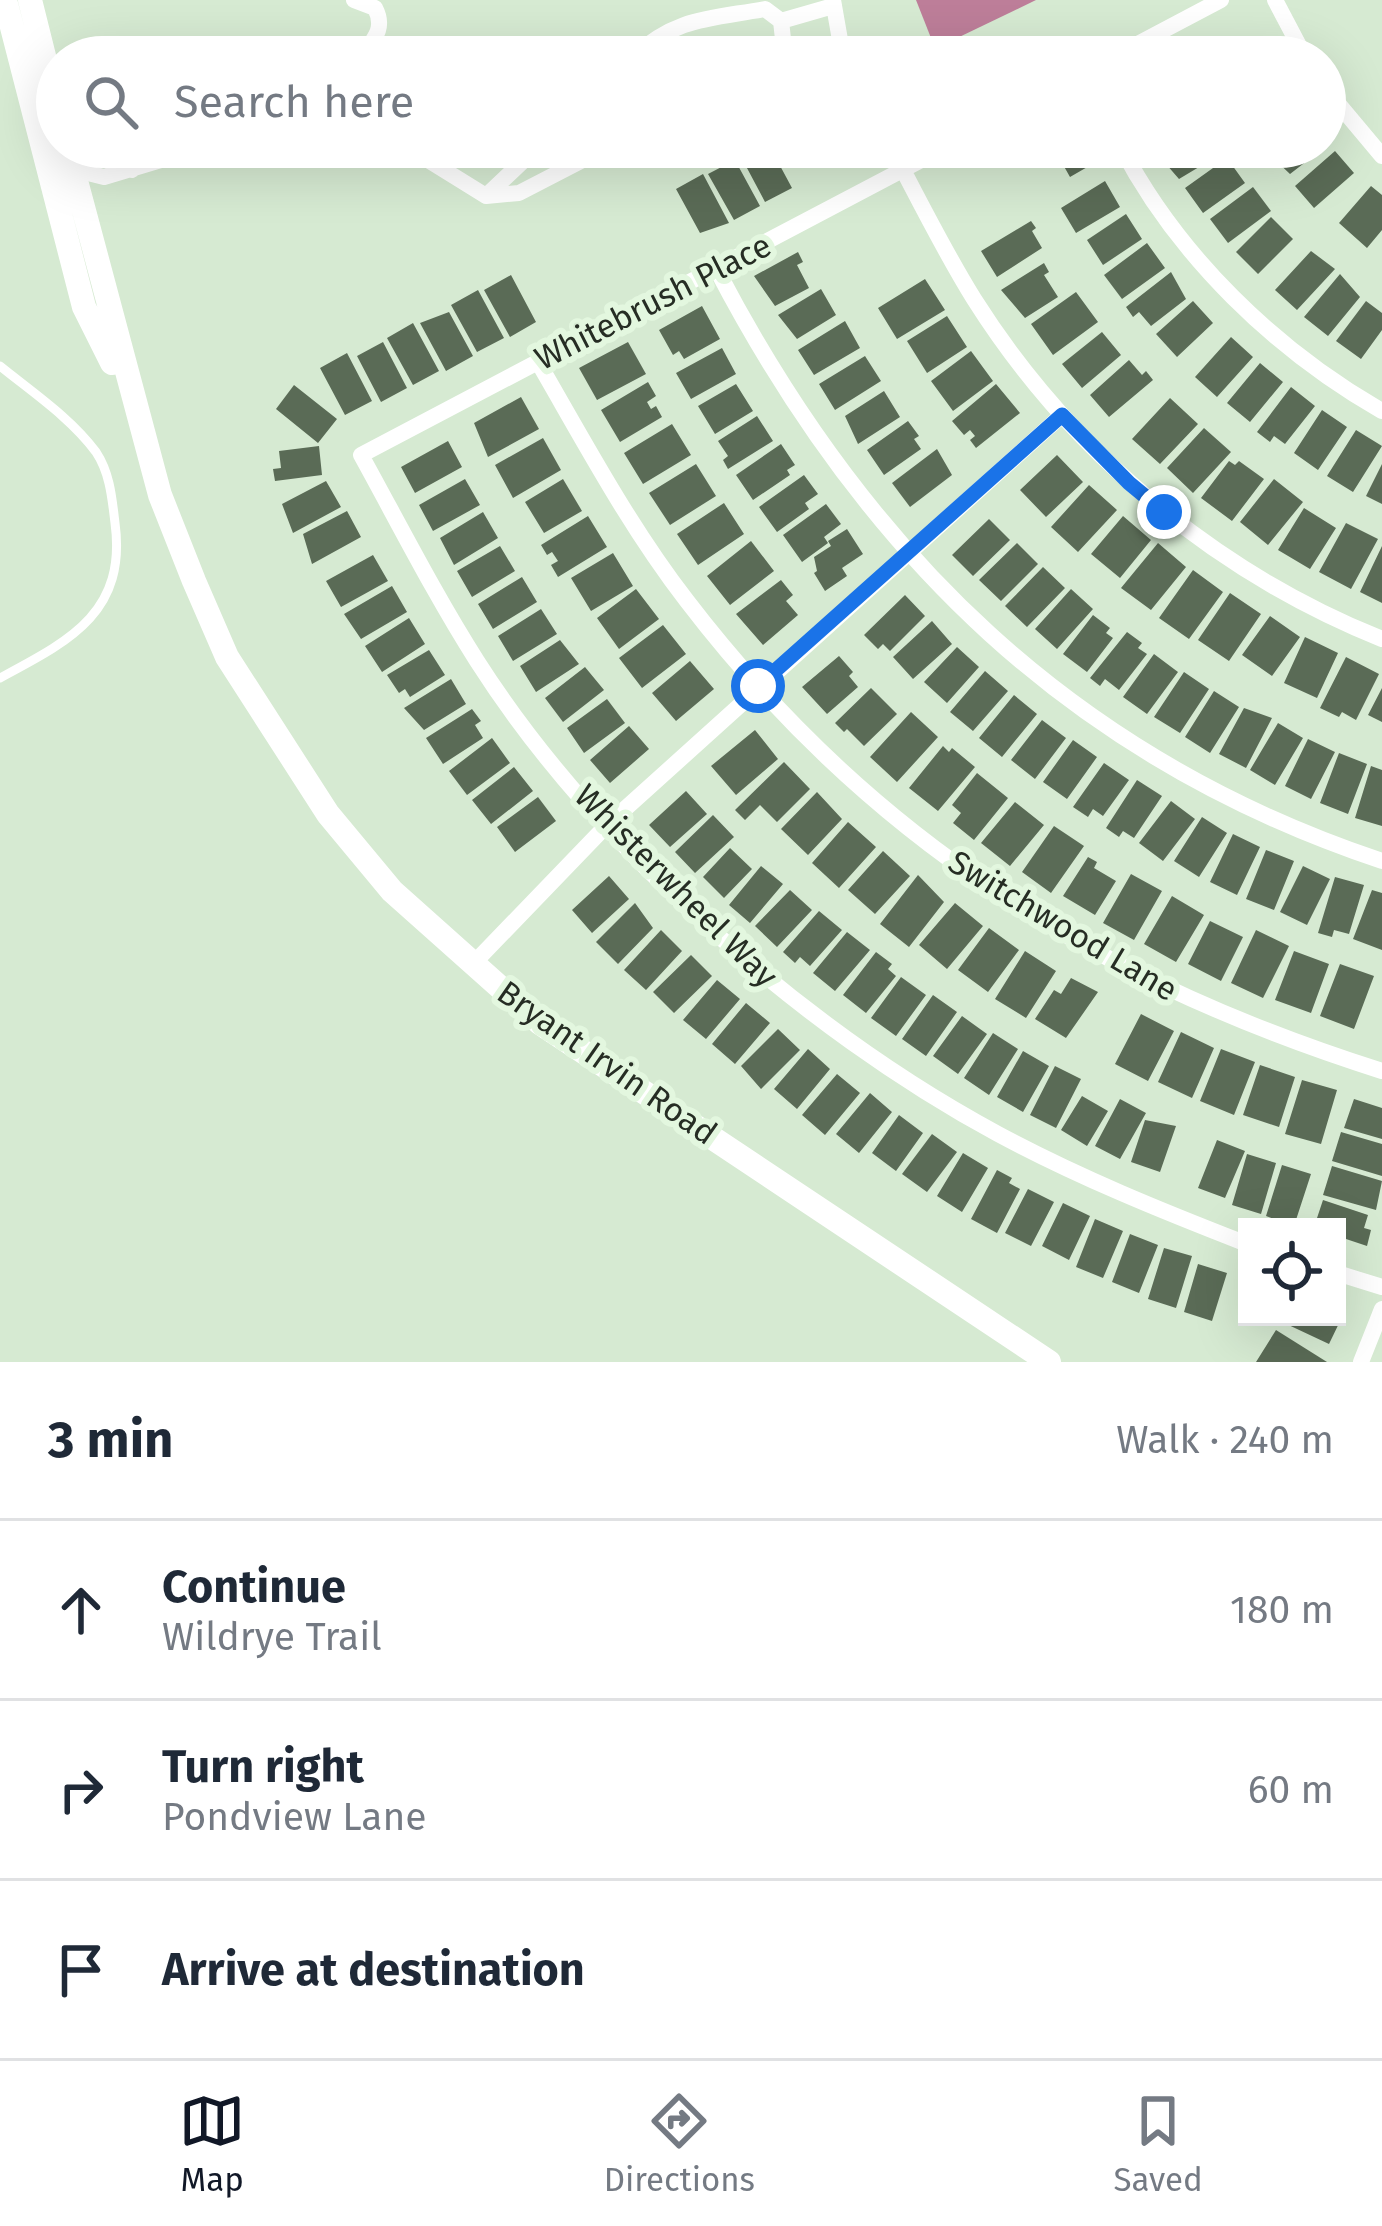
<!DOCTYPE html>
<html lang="en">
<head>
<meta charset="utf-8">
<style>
	:root { --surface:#fff; --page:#f2f2f3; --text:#1f2937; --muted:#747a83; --line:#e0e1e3; --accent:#111827 }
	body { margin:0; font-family:"Fira Sans",sans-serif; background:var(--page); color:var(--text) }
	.controls { position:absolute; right:36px; bottom:36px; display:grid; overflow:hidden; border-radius:0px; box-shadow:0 12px 48px #0002 }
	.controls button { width:108px; height:108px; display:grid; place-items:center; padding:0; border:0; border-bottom:3px solid var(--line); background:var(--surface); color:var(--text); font:60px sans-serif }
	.stop { position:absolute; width:36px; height:36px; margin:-27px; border:9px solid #1a73e8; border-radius:50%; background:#fff }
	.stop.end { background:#1a73e8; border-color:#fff; box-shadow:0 3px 12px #0008 }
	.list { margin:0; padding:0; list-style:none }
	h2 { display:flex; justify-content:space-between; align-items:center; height:156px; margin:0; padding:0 48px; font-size:51px }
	h2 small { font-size:39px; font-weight:400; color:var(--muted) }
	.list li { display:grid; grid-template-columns:78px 1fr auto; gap:36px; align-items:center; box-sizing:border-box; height:180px; padding:0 48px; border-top:3px solid var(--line) }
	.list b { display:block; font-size:45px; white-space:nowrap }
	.list p { margin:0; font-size:39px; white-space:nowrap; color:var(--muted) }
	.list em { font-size:39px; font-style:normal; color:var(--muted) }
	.icon { flex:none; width:66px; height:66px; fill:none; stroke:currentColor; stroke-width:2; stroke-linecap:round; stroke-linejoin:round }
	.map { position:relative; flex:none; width:1382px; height:1362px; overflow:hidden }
	.search { position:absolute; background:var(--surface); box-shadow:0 12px 48px #0002; left:36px; right:36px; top:36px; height:132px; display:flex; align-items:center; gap:30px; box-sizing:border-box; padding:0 42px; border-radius:66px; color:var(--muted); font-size:45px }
	.sheet { height:696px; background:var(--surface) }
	nav { display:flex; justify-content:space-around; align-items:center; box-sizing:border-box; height:168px; border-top:3px solid var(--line); background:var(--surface); font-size:33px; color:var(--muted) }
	nav a { display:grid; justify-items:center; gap:6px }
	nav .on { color:var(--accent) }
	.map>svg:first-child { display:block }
</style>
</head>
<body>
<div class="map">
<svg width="1382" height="1362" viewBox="0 0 1382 1362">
	<rect width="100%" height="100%" fill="#d6ead2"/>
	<path fill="#bd7e99" d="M916,0H1036L953,40L931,38Z"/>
	<path fill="#5a6b56" d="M1215,41L1224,57H1186Z
		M759,147H770L792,188L765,202L739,153Z
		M1053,147H1088L1096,162L1070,177Z
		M1174,147H1214L1209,150L1214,158L1179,179L1159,156Z
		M1275,147H1325L1290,174L1268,153Z
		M1335,151L1354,173L1314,208L1295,186Z
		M1227,158L1245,183L1203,213L1185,188Z
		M735,160L760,206L734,220L708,174Z
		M703,174L729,223L700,233L676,189Z
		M1105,181L1120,207L1076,233L1061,208Z
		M1371,186L1382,195V230L1367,248L1339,223Z
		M1253,187L1271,211L1228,243L1210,219Z
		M1126,214L1142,239L1103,265L1087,240Z
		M1271,217L1293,239L1258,274L1236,252Z
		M1031,221L1036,228L1032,231L1042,248L997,277L981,251Z
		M1147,243L1165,268L1122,299L1104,275Z
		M1311,251L1335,269L1297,310L1275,290Z
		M798,252L803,262L797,265L809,288L775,306L754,276Z
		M1044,263L1049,272L1044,275L1058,297L1025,318L1001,290Z
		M1171,272L1186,299L1151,326L1139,312L1133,317L1126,307Z
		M1340,274L1360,297L1328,336L1304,317Z
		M511,275L536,322L510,337L484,290Z
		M925,279L945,310L897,339L878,308Z
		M821,289L836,315L797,339L778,315Z
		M478,290L504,338L477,352L451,305Z
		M1076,292L1098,322L1053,355L1031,324Z
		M1193,301L1213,323L1177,357L1156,334Z
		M1366,301L1382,313V330L1361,359L1336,341Z
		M702,306L720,339L684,359L679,351L673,355L659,330Z
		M449,312L473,356L446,371L420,323Z
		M947,316L967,347L927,373L907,341Z
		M845,321L860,348L814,375L798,350Z
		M413,323L439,371L413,385L387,338Z
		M1102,332L1121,355L1082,388L1062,364Z
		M1231,337L1253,357L1217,397L1195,377Z
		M383,342L407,388L381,402L357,356Z
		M628,342L646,374L597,400L579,368Z
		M722,348L736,374L691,399L676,373Z
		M971,351L993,381L953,411L931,381Z
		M347,353L372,401L345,415L320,368Z
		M865,356L881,381L835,410L819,384Z
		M1129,360L1142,375L1146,371L1153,380L1109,417L1090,395Z
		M1260,363L1283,382L1250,422L1227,403Z
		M648,382L656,396L647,402L651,409L656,406L662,417L620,442L601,410Z
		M736,384L753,411L715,434L698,406Z
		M996,384L1020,413L976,448L970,440L975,436L970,430L964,435L952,421Z
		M294,385L337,419L318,443L276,409Z
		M1291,387L1315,406L1285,444L1274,436L1270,442L1257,432Z
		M884,391L900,417L858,444L845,416Z
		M521,397L539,429L488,457L474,423Z
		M1170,398L1198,424L1160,464L1132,439Z
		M1322,410L1347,427L1318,470L1294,453Z
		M757,416L773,441L728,469L723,460L728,456L718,441Z
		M908,421L919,436L914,439L921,449L884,475L867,450Z
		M672,424L691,455L643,484L624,453Z
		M1204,428L1231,452L1193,493L1167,468Z
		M1356,430L1382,446L1353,492L1327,476Z
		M543,438L561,470L513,498L495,465Z
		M448,441L462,467L415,493L401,467Z
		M781,444L795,465L787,470L790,475L753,500L736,475Z
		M319,446L322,475L275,481L273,469L281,468L279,451Z
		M937,449L952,475L910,507L892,483Z
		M1057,455L1083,482L1046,517L1020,490Z
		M1229,461L1235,465L1239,461L1264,479L1232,521L1201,498Z
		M696,464L716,496L670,525L649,493Z
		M1382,464V504L1366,496Z
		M804,475L818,494L805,503L809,509L777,532L759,507Z
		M465,479L480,505L433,531L419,505Z
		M563,479L582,511L544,533L525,502Z
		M1274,479L1303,502L1268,545L1240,522Z
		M326,481L341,507L293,533L282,504Z
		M1089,485L1117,510L1078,552L1051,527Z
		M724,503L744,534L698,565L677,534Z
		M826,504L841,524L824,537L828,543L802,562L783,535Z
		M1304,508L1336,528L1310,569L1278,550Z
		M347,511L361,537L312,564L303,534Z
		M483,512L498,538L454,565L440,538Z
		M588,516L607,547L558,577L551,565L558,561L552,552L547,555L541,545Z
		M1123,516L1151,540L1120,578L1091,554Z
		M989,519L1010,540L973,576L952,555Z
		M1346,523L1378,539L1351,589L1319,572Z
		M847,529L863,554L842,568L847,576L825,591L814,573L817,571L814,557L831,546L828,541Z
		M751,541L774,571L730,605L707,576Z
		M1017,543L1038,564L1001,601L979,580Z
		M1158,543L1186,567L1151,610L1121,588Z
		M500,546L515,571L472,597L457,571Z
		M1382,546V603L1360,592Z
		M613,553L633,586L591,611L571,578Z
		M373,555L388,581L341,607L326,581Z
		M1043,567L1065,588L1027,627L1005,606Z
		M1193,570L1223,592L1189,639L1159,618Z
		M522,577L537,602L493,629L478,604Z
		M781,580L793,595L786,601L798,615L763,645L736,614Z
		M392,586L407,612L361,639L344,614Z
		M636,589L659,619L619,649L597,618Z
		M1071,589L1093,609L1057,649L1035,629Z
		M1230,593L1261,614L1229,661L1198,640Z
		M905,595L925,616L890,651L883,644L878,649L864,635Z
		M541,609L557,634L513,661L498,636Z
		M1093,615L1110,628L1106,633L1113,638L1087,672L1063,654Z
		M1270,616L1300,637L1272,676L1242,655Z
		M409,618L425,644L382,672L365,646Z
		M932,621L952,644L913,679L893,657Z
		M663,625L686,654L642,688L619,658Z
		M1127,632L1142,643L1138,648L1147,654L1119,690L1105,679L1100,686L1090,678Z
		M1305,637L1338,653L1317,698L1284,683Z
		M560,640L579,664L536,692L520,666Z
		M957,647L979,667L947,703L924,682Z
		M429,650L445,675L410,697L405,689L399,693L387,675Z
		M1154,654L1178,672L1147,714L1123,697Z
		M839,656L853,672L849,676L858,687L827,714L802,687Z
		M1346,657L1379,674L1356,720L1342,712L1339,717L1320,708Z
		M690,661L714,689L676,721L652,693Z
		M585,667L604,690L563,722L545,698Z
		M985,671L1008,691L973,731L950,712Z
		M1184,672L1209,689L1180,733L1154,717Z
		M451,679L466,704L424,730L404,708Z
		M871,688L897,714L864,746L847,729L844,732L835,723Z
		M1382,688V722L1368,715Z
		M1214,691L1239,707L1210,753L1185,737Z
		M1014,695L1037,714L1002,757L979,738Z
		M607,699L625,723L584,753L567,728Z
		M1244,708L1272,718L1246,768L1219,754Z
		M472,709L481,721L475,725L483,738L443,764L426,738Z
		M911,712L938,737L897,782L870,757Z
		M1042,720L1066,738L1035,779L1011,760Z
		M1278,723L1303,738L1275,785L1250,770Z
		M629,726L649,749L610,783L590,760Z
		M755,730L778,759L736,795L711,766Z
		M492,738L510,763L467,795L449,771Z
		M1308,739L1335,752L1311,799L1285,786Z
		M1073,740L1097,757L1067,799L1043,782Z
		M943,746L949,752L952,748L975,767L938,811L909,788Z
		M1339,753L1367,764L1348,814L1320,803Z
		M784,762L810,789L777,822L760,805L745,820L735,810Z
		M1104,763L1129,780L1103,816L1093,809L1088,817L1073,807Z
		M1371,766L1382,770V826L1355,818Z
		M514,767L533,791L491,824L472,800Z
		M977,773L1008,798L974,840L953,823L961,813L952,805Z
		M1137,780L1162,796L1134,838L1123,831L1119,837L1106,828Z
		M686,791L707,814L670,847L649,825Z
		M817,792L842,819L808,855L781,829Z
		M538,797L556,821L515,852L497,827Z
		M1171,801L1195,819L1163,861L1139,843Z
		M1015,802L1044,825L1010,866L981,843Z
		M713,815L734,837L695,873L675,852Z
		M1202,817L1227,833L1199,877L1174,861Z
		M848,822L876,847L839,888L812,863Z
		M1054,826L1084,846L1051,893L1022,872Z
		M1233,834L1260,847L1237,895L1210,882Z
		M730,848L752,869L724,898L703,877Z
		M1266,850L1294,861L1274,910L1246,899Z
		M883,851L910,876L875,914L848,890Z
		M1088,857L1097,862L1094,868L1116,881L1095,915L1063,896Z
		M761,866L783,884L750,923L729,905Z
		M1303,866L1330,879L1307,925L1280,912Z
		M1131,874L1162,891L1134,940L1103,923Z
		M918,875L944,902L909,947L880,924Z
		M609,876L629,899L592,933L572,910Z
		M1335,877L1364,885L1349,934L1334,930L1332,937L1318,933Z
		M790,890L812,910L777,947L755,926Z
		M1372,890L1382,893V950L1353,939Z
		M1172,896L1204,915L1176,962L1144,944Z
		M635,903L653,928L618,964L596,942Z
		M955,903L983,926L947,969L919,945Z
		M819,911L842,930L810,966L800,957L795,963L783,952Z
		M1210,921L1243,937L1221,981L1188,964Z
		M989,928L1019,950L988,992L958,970Z
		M661,930L682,951L646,990L624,970Z
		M1256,930L1289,946L1263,998L1231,983Z
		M847,932L870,950L835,991L813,973Z
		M1025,951L1056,971L1026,1018L995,999Z
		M1294,951L1329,964L1311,1013L1275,1000Z
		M876,952L892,964L888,969L896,976L866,1013L843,995Z
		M691,955L712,976L674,1013L653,992Z
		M1340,964L1374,976L1354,1029L1320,1016Z
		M901,977L926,995L896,1036L871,1018Z
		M1071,978L1098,992L1066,1038L1035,1019L1054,990L1061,994Z
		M717,980L740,999L706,1039L683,1020Z
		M933,995L957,1012L926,1056L902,1039Z
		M746,1003L770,1023L735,1064L712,1044Z
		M1141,1014L1174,1031L1148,1081L1115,1064Z
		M962,1016L987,1034L958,1074L933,1056Z
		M778,1029L800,1050L761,1089L741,1066Z
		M1181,1032L1214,1048L1192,1098L1158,1082Z
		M993,1033L1018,1049L989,1095L964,1078Z
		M808,1049L830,1069L797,1109L774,1089Z
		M1221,1049L1255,1062L1234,1115L1200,1101Z
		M1023,1051L1049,1066L1023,1112L997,1097Z
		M1260,1065L1295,1077L1279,1127L1243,1115Z
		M1055,1066L1081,1079L1056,1128L1030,1115Z
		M837,1074L860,1093L825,1135L802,1115Z
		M1302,1080L1337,1090L1321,1144L1285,1134Z
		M870,1093L892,1112L859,1153L836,1134Z
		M1082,1096L1108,1111L1087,1146L1061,1130Z
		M1120,1099L1146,1113L1120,1159L1095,1146Z
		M1354,1099L1382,1108V1139L1344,1128Z
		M899,1115L923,1133L896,1171L872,1153Z
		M1145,1120L1176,1126L1160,1172L1131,1162Z
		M1341,1132L1382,1144V1176L1332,1161Z
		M932,1134L957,1152L927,1192L902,1174Z
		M1217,1140L1245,1151L1225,1198L1198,1188Z
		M963,1153L988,1168L962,1212L937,1196Z
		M1247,1154L1276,1163L1261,1214L1232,1205Z
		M1282,1165L1311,1174L1294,1226L1266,1216Z
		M1332,1166L1382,1181L1376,1210L1323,1195Z
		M997,1170L1012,1178L1009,1183L1020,1189L997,1233L971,1219Z
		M1028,1189L1054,1202L1031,1246L1005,1233Z
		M1323,1200L1368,1215L1364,1228L1371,1230L1367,1246L1337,1236V1227H1314Z
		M1063,1203L1090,1216L1069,1260L1042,1246Z
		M1095,1219L1123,1231L1103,1278L1076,1267Z
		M1130,1234L1158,1245L1139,1293L1112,1282Z
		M1164,1248L1192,1256L1176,1308L1148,1299Z
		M1198,1264L1227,1273L1212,1321L1184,1312Z
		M1337,1313L1343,1315L1329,1344L1280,1321L1282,1317H1337Z
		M1276,1330L1327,1362H1256Z"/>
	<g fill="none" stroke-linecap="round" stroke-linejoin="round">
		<path stroke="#fff" stroke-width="9" d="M0,366C32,392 71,418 96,452C110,473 112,498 115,523C127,613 69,641 0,678"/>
		<path stroke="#fff" stroke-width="16" d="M354,0L375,8C386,29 373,40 361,57
			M833,0L843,57
			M1275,0L1305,57
			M781,21L833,6
			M633,57C676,17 710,19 765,9L781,21L784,48L778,57
			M1113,57L1221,0
			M1325,88L1382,156
			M107,147L90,151L72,169L104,177L204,147
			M126,147L132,170
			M407,147L486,196L519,193L608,147
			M891,147C918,198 944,251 974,299C1070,451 1215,572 1382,639
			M946,147L361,455C399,524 435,595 477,661C595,846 805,1030 998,1134C1078,1177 1162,1211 1247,1244
			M1121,147C1178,256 1275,350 1382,411
			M487,195L538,147
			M717,270C866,555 1073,758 1382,861
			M538,362C585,443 629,526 687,601C870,840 1097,981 1382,1071
			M472,965L606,826L1062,415
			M1337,1273L1382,1287
			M1361,1362L1382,1309"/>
		<path stroke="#fff" stroke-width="24" d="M5,0L84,307L112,363
			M30,0L57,108
			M67,147L160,495L194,581L227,657L328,814L392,891L540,1023L1049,1362"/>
	</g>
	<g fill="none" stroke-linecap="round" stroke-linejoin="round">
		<path stroke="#1a73e8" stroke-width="15" d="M758,686L1062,415L1129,483L1164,512"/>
	</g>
	<g text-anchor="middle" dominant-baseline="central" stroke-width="12" stroke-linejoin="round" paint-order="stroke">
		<g font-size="33" fill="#262d24" stroke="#e3f7df">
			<text transform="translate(653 302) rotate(-27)">Whitebrush Place</text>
			<text transform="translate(676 886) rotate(45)">Whisterwheel Way</text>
			<text transform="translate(1063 926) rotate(31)">Switchwood Lane</text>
			<text transform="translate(607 1063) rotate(35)">Bryant Irvin Road</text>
		</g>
	</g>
</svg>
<div class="controls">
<button><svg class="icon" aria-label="locate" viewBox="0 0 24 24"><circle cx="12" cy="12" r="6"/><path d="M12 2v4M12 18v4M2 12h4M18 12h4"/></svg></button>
</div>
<div class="stop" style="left:758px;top:686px"></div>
<div class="stop end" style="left:1164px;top:512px"></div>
<div class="search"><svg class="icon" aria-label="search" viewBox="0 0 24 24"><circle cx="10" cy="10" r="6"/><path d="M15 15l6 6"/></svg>Search here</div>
</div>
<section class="sheet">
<h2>3 min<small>Walk · 240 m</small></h2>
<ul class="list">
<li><svg class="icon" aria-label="ahead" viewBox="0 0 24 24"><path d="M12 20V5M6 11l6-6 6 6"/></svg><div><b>Continue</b><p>Wildrye Trail</p></div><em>180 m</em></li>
<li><svg class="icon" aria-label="right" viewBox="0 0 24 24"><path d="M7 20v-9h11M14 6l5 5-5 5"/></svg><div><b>Turn right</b><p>Pondview Lane</p></div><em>60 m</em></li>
<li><svg class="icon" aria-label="arrive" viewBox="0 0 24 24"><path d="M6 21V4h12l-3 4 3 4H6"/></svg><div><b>Arrive at destination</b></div></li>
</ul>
</section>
<nav>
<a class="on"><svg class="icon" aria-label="map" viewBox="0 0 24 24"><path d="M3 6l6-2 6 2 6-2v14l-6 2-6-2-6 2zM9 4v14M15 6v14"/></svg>Map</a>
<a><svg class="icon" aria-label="directions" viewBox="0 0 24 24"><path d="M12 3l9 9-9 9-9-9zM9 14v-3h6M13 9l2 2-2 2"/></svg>Directions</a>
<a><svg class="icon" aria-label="saved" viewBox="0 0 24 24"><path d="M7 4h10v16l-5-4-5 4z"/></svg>Saved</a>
</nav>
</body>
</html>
